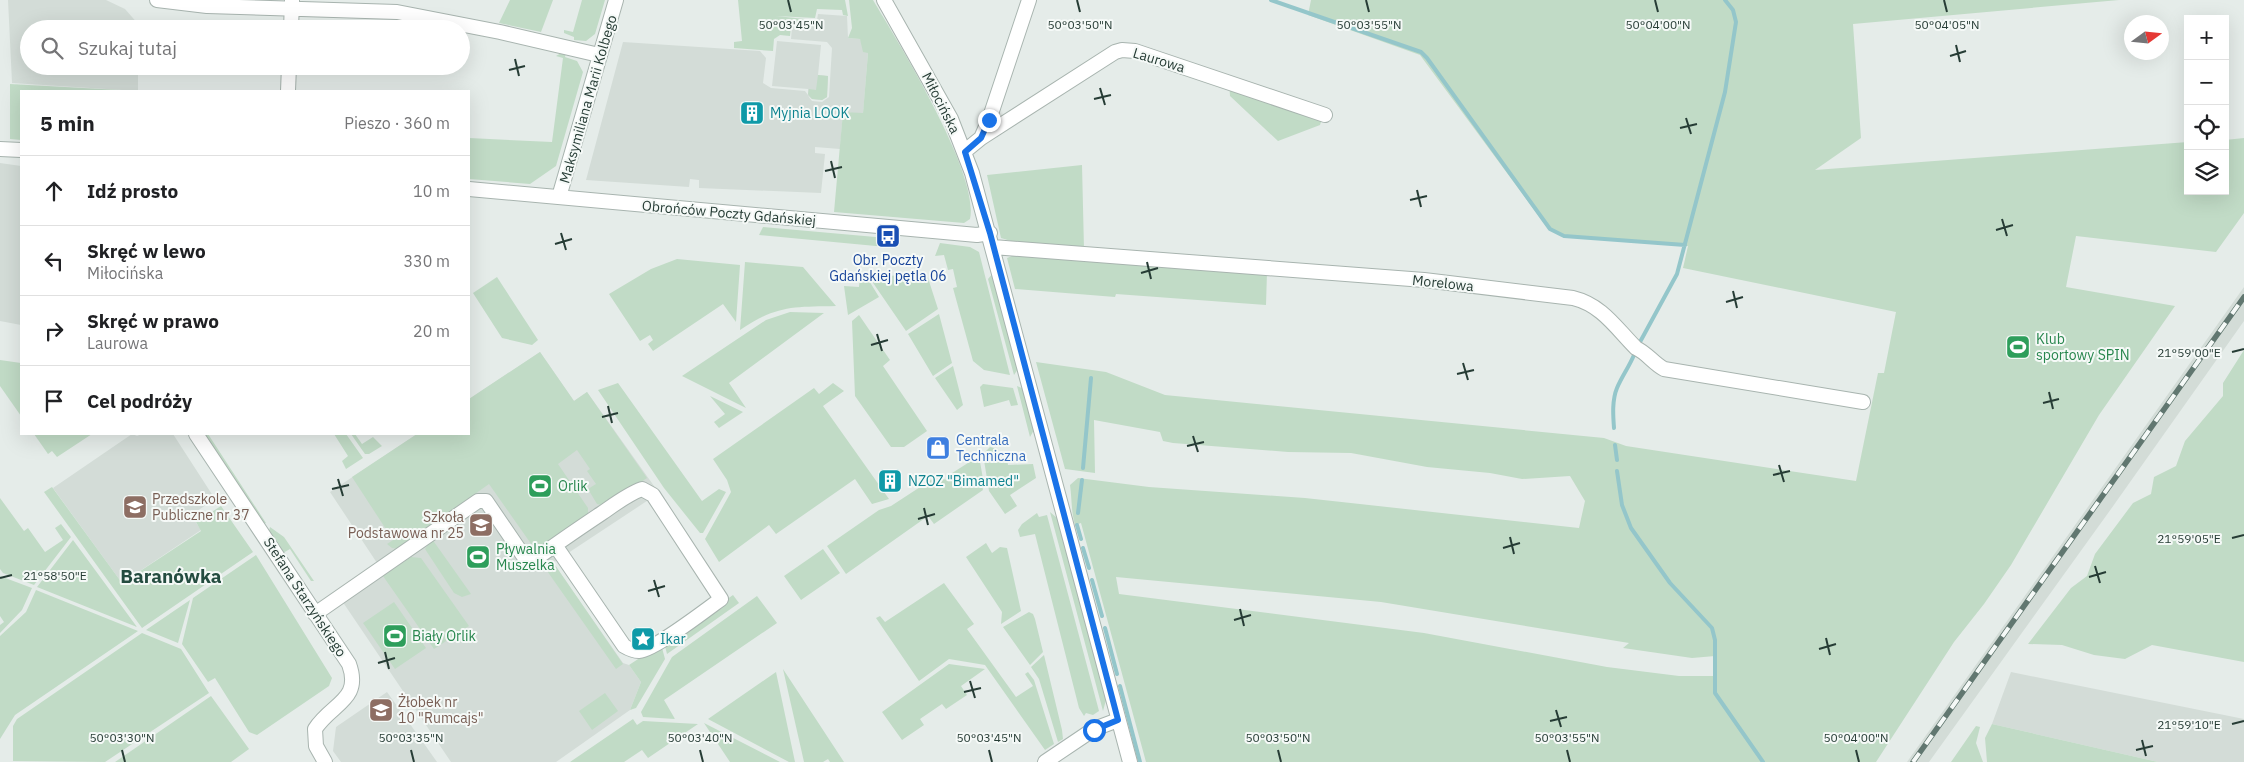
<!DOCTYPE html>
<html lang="pl">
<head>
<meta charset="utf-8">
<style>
	:root { --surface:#fff; --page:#f6f6f6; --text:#202124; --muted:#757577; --line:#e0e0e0 }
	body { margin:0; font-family:"IBM Plex Sans",sans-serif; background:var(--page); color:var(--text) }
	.controls { position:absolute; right:15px; top:15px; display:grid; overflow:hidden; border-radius:0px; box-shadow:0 5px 20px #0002 }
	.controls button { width:45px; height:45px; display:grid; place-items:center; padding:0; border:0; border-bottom:1px solid var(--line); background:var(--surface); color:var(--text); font:25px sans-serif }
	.compass { position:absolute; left:2124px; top:15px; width:45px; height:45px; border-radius:50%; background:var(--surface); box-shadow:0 5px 20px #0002; rotate:75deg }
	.stop { position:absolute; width:15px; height:15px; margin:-11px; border:4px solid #1a73e8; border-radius:50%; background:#fff }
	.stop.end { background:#1a73e8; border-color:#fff; box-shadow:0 1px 5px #0008 }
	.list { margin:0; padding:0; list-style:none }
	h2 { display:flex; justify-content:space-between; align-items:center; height:65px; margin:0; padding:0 20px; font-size:21px }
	h2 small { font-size:16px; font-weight:400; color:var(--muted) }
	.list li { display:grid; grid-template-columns:32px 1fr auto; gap:15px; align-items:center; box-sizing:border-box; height:70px; padding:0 20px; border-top:1px solid var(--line) }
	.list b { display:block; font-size:19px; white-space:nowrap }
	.list p { margin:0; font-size:16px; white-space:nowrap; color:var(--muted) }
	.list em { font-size:16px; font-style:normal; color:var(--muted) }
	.icon { flex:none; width:28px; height:28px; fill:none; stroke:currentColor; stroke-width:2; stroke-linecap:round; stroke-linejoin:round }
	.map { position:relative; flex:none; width:2244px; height:762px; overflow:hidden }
	.search { position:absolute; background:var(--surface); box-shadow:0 5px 20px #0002; left:20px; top:20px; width:450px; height:55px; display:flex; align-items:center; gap:12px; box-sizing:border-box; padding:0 18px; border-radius:28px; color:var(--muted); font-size:19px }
	.panel { position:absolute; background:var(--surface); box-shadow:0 5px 20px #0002; left:20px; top:90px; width:450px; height:345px; border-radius:0px }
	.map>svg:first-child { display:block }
</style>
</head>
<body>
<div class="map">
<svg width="2244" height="762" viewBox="0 0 2244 762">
	<rect width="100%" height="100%" fill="#e5ece9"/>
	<path fill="#d3dcd7" d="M8,0H106L125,9L139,25V29H29V66H138V91L12,83Z
		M818,14L847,16L848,38L860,39L868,53L863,114L843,112L840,149L815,147V153L825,154L821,193L699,188V180L690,179L689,187L586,180L623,42L760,51L766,58L763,83L771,88L805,91L808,95V89L772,86L777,41L821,45L818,75L828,76L827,97L822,100L812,99L808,96L812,101L822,102L829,97L832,48L827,42L791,39L792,27L795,24L816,26Z
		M0,163L21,166V325L0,321Z
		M2244,287V321L2111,509L1929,762H1907Z
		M540,352L574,401L587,392L659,493L553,563L623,663L629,665L641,682L630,710L556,762H451L336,592L379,566L330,492L417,434H469V399Z
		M132,434L137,436L142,434H173L215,499L191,515L201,530L122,583L53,488Z
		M2011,672L2244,719V762H2158L1992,724Z
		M387,692L425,745L437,762H341L333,751L336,727Z"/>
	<path fill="#c1dbc6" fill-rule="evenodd" d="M510,0H553L541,32L499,23Z
		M582,0H605L595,34L586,41L574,40V37L564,33V30L573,32Z
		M738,0H845L848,16L843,15L842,10L817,9L815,18L776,16L815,20V25L795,23L791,26L790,36L780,35L774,39L773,51L734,48V42L742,41Z
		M849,0H873C898,42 980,174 970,219L964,223L834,212L843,112L863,113L868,53L863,52L860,39L848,38L852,28Z
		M1311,0H2119L1853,24L1861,138L1815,170L2188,142V191H2225V140L2244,138V213L2216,252L2076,236L2066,287L2175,306L2099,415L2011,565L1984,604L1954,642L1876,762H1146L1081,523L1075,525C1071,511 1072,499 1070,485L1078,478L1149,487L1305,498L1579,528L1585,501L1570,476L1522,479L1490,473L1427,467L1351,453L1288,452L1173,443L1163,441L1160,432L1094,420L1095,473L1065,469L1036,362L1106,372L1165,395L1604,438L1626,446L1856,481L1878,373H1884L1896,312L1683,268L1688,246L1564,237L1549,230L1420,55L1308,15ZM1116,577L1381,602L1629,643L1623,648L1692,658L1715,656L1714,676H1679L1607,667L1424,633L1119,594Z
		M561,53H566L565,57L577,61L583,72L556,166L530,184L469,179V138L552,142L563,58L556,56Z
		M818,75L828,76L827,97L822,100L812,99L808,94L809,89L816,90Z
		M1229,82L1322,119L1320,125L1278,141L1230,96Z
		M10,84L138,91H144H21V140L10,139Z
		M1082,165L1084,249L1020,244L1001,238L987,175Z
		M763,227L898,239L897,248L759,235Z
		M940,243L970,247L979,252L1010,375L984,370L973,361L953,288L957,287L953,269L948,270L944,255L935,256Z
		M1017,254L1267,272L1266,305L1116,294L1115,297L1015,289L1007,258Z
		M677,259L740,265L736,322L723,304L653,351L648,344L653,340L650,335L640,341L609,294L651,269Z
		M745,262L803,267L836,306C793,307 777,305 740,330Z
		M904,272L922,274L928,278L938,309L906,331L869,277L886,279L887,276L904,275Z
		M993,273L1018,369L1014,375L988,279Z
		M497,277L538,340L532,345L502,338L473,293Z
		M860,277L868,279L879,297L848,315L844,286L859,287Z
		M790,312L824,313L729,383L746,408L682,376L766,320Z
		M939,314L952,363L933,376L908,334Z
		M859,315L890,360L883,366L927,431L904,447H891L855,396L852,321Z
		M2244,350V662L2152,645L2125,659L2094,655L2062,645L2028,644L2071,588L2087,576L2095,554L2133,503L2151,494L2154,477L2176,466L2185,441L2223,396V383Z
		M540,352L574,401L587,392L647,478L605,506L597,504L588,489L596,484L587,471L590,469L577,450L558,464L588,508V517L538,549L534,548L489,484L398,549L392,548L387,544L393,540L352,477L417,434H469V399Z
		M0,360L21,363V416L0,386Z
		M953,366L963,405L957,410L935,378Z
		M618,383L702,501L719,489L726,492L703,533H700L664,488L598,390Z
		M833,383L844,391L823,406L889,499L872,504L855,479L776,534L769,525L719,562L705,539L731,492L727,480L713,459L814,388L819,394Z
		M983,384L1013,388L1018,405L1011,406L1009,400L984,407L980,387Z
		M1017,386L1024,389L1034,430L1030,437Z
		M710,396L743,412L719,428L714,422L725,414Z
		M34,434H92L57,457L52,451L48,454Z
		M204,434H208L266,523L264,524Z
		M334,434H346L363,458L346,469L342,461L348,456Z
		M351,434H355L362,444L373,437L382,446L369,454H365Z
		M990,447L998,449L997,456L1007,458L1008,465L1033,464L1036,478L1010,495L1017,506L1005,514L989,491L983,454Z
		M979,456L983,479L949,475Z
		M934,478L982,484L983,490L934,524L928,516L846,574L827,546L879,510L891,506Z
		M52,487L122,583L201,531L196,522L221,506L253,552L142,628L44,492Z
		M0,498L24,531L28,528L45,552L63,540L55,528L61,524L71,537L34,585L3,573L0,569Z
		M1050,512L1057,518L1106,700L1103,711Z
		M1037,513L1039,517L1047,515L1099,711L1093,715L1086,713L1084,716L1079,708L1035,534L1020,537L1018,530L1022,524Z
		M270,527L284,537L314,581H311L290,549L283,553L269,531Z
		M432,539L471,594L462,597L454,593L425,549Z
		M73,540L137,627L37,587Z
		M986,543L992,553L1000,547L1007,548L1021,611L1001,624L1002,612L966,557Z
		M823,549L840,573L801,600L784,576Z
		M256,555L332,678L329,686L257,735L249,732L215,678L208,682L182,644L193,598Z
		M411,557L421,558L469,626L434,649L383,576Z
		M553,562L623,664L616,669L545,568Z
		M0,576L32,588L22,610L0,633V625L4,622L0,616Z
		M944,583L974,624L967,629L1016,697L1033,686L1025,674L1028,672L1034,680L1054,744L1045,750L985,665L949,659L919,681L876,618L880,616L885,622Z
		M36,590L138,631L15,715L0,739V636L26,612Z
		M733,595L739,603L667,654L664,642Z
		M757,596L777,623L664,700L675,719L643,717L641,712L672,657Z
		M190,600L178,643L146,630Z
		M394,602L426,648L395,669L363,623Z
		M1029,612L1033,614L1035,619L1043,652L1030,665L1003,627Z
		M142,633L181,649L209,693L105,762L13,761V726L17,719Z
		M661,644L665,659L636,708L630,710L641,682L629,665Z
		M1044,655L1062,730L1063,739L1058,742L1039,679L1031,667Z
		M949,664L985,669L961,686L967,695L946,709L942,704L920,719L924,725L902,740L882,712Z
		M783,669L844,762H830L828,759L823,762H804Z
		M776,672L795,762H789L708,719Z
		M605,693L618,711L592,730L579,711Z
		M211,696L249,749L231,762H115Z
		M633,719L637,725L643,721L698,724L648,758L642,750L624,762H570Z
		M704,723L780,762H730Z
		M1992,724L2158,762H1987L1985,738Z
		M1976,726L1980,727L1976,743L1983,762H1951Z"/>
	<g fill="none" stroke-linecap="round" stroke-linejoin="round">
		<path stroke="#94c6ca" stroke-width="4" d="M1271,0L1421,52L1427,58L1550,229L1564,236L1685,245
			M1640,342L1677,274L1725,92L1736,22L1733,10L1725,0
			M1614,428C1613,415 1612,400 1617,388C1622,376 1629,367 1634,355
			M1615,445L1617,460
			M1083,468L1091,378
			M1617,471L1622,505L1631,528L1670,583L1712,628L1715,640V693L1763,762
			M1078,513L1082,480
			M1077,525L1081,539
			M1083,548L1089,568
			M1092,580L1102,616
			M1105,628L1117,674
			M1120,686L1140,762"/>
		<defs>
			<path id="minor" d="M157,0L207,6L397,12L500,32L599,55
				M884,0L951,119L972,173L1130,762
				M291,29L292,1
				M288,91L289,66
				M981,138L1115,52L1122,50L1135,51L1325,115
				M0,149L21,150
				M965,151L981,138L989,120L1029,0
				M469,189L977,235L990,233
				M559,197L616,0
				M993,247L1424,280L1573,298C1602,305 1616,328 1636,348C1647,353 1653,363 1664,369L1863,402
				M196,434L349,664C362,700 332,703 315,729L316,746L325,762
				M315,614L478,501H486L529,564C553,546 578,529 602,513C615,504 628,494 642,489L653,495L721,599C706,610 654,650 639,651C633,651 629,649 624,646L555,545
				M1045,762L1094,729L1118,720"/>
		</defs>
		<use href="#minor" stroke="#a8b4af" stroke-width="16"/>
		<use href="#minor" stroke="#fff" stroke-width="14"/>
		<defs>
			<path id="rail" d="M1913,762L2244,297"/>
		</defs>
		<use href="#rail" stroke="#617770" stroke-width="5.5"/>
		<use href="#rail" stroke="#f5f9f7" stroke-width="4" stroke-dasharray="11" stroke-linecap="butt"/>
	</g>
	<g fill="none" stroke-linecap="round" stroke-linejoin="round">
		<path stroke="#1a73e8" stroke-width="6" d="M989,120L981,138L965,152L990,233L1118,720L1094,730"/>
	</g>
	<path fill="none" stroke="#263c35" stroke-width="2" d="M788,0L791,12M1077,0L1080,12M1366,0L1369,12M1655,0L1658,12M1944,0L1947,12M1956,45L1960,62M1950,56L1966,51M515,59L519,76M509,70L525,66M1100,88L1105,105M1094,99L1111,95M1686,118L1691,134M1680,128L1697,124M831,161L835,178M825,171L842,167M1417,190L1421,207M1410,200L1427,196M2002,219L2007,236M1996,230L2013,225M561,233L566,250M555,244L572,239M1147,262L1151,279M1141,273L1158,268M1733,291L1737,308M1726,302L1743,297M877,334L882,351M871,345L888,340M2232,352L2244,349M1463,363L1468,380M1457,374L1474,370M2049,392L2053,409M2043,403L2059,399M608,406L612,423M602,417L618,413M1193,436L1198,452M1187,446L1204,442M1779,465L1784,482M1773,475L1790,471M338,479L343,496M332,489L349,485M924,508L928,525M918,519L935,514M1510,537L1514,554M2232,538L2244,535M1503,548L1520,543M2095,566L2100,583M2089,577L2106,572M0,578L12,575M654,580L659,597M648,591L665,586M1240,609L1244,626M1234,620L1251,615M1826,638L1830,655M1819,649L1836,644M385,652L389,669M378,663L395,658M970,681L975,698M964,692L981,688M1556,710L1561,727M1550,721L1567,717M2232,724L2244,721M2142,740L2146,756M122,750L125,762M411,750L414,762M700,750L703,762M989,750L992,762M1278,750L1281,762M1567,750L1570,762M1856,750L1859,762M2136,750L2153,746"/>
	<defs>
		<symbol id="building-square" viewBox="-11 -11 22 22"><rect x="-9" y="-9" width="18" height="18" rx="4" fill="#0f9aa8" stroke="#f5f9f7"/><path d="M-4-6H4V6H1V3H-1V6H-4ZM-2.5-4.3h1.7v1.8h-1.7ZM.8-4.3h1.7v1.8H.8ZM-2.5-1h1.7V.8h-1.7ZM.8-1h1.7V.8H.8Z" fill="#fff"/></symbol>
		<symbol id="bus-square" viewBox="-11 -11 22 22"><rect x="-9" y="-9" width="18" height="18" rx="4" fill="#1a4fb4" stroke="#f5f9f7"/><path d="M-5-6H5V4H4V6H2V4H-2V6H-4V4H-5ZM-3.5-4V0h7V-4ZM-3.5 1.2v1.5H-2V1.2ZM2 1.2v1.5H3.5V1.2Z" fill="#fff"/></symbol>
		<symbol id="stadium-square" viewBox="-11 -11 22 22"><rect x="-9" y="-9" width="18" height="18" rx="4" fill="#2e9e5b" stroke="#f5f9f7"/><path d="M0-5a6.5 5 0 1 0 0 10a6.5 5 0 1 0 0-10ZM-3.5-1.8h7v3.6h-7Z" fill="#fff"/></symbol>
		<symbol id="shop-square" viewBox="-11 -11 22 22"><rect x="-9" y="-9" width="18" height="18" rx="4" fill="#3f7fe0" stroke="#f5f9f7"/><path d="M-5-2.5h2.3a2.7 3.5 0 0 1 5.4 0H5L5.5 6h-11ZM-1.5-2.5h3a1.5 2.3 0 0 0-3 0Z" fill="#fff"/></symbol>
		<symbol id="school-square" viewBox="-11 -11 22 22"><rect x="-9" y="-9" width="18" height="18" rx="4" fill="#8d6e63" stroke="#f5f9f7"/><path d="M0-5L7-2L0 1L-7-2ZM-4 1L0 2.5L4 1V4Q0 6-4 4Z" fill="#fff"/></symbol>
		<symbol id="sight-square" viewBox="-11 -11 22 22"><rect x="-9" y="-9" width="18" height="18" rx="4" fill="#0f9aa8" stroke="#f5f9f7"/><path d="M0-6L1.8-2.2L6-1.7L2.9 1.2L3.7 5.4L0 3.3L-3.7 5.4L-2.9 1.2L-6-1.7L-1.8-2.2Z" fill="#fff"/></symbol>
	</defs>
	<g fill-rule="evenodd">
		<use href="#building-square" x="738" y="99" width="28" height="28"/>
		<use href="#bus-square" x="874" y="222" width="28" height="28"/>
		<use href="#stadium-square" x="2004" y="333" width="28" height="28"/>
		<use href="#shop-square" x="924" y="434" width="28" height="28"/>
		<use href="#building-square" x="876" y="467" width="28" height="28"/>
		<use href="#stadium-square" x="526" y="472" width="28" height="28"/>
		<use href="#school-square" x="121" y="493" width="28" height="28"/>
		<use href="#school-square" x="467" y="511" width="28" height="28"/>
		<use href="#stadium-square" x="464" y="543" width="28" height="28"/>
		<use href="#stadium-square" x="381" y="622" width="28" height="28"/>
		<use href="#sight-square" x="629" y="625" width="28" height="28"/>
		<use href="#school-square" x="367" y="696" width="28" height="28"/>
	</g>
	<g text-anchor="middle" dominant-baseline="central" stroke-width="4" stroke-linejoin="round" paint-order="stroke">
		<g font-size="14" fill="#263c35" stroke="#f5f9f7">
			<text transform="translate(1159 60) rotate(17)">Laurowa</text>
			<text transform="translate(588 99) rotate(-74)">Maksymiliana Marii Kolbego</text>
			<text transform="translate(941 103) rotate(63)">Miłocińska</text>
			<text transform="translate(729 213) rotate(5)">Obrońców Poczty Gdańskiej</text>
			<text transform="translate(1443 283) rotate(6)">Morelowa</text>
			<text transform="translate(305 597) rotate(57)">Stefana Starzyńskiego</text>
		</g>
		<g font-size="14" fill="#0d838f" stroke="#f5f9f7" text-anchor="start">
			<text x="770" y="113">Myjnia LOOK</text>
			<text x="908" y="481">NZOZ "Bimamed"</text>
			<text x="660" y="639">Ikar</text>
		</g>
		<g font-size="14" fill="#164399" stroke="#f5f9f7">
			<text x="888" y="260">Obr. Poczty<tspan x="888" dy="16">Gdańskiej pętla 06</tspan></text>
		</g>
		<g font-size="14" fill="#27864d" stroke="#f5f9f7" text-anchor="start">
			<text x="2036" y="339">Klub<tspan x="2036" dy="16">sportowy SPIN</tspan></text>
			<text x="558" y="486">Orlik</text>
			<text x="496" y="549">Pływalnia<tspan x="496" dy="16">Muszelka</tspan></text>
			<text x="412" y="636">Biały Orlik</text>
		</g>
		<g font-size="14" fill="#366cbe" stroke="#f5f9f7" text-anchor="start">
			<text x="956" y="440">Centrala<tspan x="956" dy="16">Techniczna</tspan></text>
		</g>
		<g font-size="14" fill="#785e54" stroke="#f5f9f7" text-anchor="start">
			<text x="152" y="499">Przedszkole<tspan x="152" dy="16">Publiczne nr 37</tspan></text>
			<text x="464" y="517" text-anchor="end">Szkoła<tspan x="464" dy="16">Podstawowa nr 25</tspan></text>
			<text x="398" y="702">Żłobek nr<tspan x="398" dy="16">10 "Rumcajs"</tspan></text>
		</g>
		<g font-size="19" font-weight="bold" fill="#244c40" stroke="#f5f9f7">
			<text x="171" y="576">Baranówka</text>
		</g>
	</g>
	<g font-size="12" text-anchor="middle" fill="#263c35" stroke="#f5f9f7" stroke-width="4" stroke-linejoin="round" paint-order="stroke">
		<text x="791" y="29">50°03'45"N</text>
		<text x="1080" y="29">50°03'50"N</text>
		<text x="1369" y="29">50°03'55"N</text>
		<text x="1658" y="29">50°04'00"N</text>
		<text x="1947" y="29">50°04'05"N</text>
		<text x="2189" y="357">21°59'00"E</text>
		<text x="2189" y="543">21°59'05"E</text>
		<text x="55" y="580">21°58'50"E</text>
		<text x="2189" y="729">21°59'10"E</text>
		<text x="122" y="742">50°03'30"N</text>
		<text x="411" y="742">50°03'35"N</text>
		<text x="700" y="742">50°03'40"N</text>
		<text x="989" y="742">50°03'45"N</text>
		<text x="1278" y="742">50°03'50"N</text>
		<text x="1567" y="742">50°03'55"N</text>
		<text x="1856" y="742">50°04'00"N</text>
	</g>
</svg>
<div class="controls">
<button>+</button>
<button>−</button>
<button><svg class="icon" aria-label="locate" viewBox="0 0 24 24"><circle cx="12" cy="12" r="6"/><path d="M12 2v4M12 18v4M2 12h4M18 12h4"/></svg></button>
<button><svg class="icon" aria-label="layers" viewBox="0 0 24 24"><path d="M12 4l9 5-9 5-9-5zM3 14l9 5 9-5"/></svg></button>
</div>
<svg class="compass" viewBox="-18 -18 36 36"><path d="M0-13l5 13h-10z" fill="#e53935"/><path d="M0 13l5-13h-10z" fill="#757577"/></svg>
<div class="stop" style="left:1094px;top:730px"></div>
<div class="stop end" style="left:989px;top:120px"></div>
<div class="search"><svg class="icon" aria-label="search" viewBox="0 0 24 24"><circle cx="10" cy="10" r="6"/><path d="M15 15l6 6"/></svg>Szukaj tutaj</div>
<section class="panel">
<h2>5 min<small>Pieszo · 360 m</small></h2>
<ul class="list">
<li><svg class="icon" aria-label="ahead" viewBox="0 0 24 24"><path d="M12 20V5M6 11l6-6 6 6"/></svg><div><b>Idź prosto</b></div><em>10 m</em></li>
<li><svg class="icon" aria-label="left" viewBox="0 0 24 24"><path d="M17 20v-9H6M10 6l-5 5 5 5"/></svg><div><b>Skręć w lewo</b><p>Miłocińska</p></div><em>330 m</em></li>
<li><svg class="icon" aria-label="right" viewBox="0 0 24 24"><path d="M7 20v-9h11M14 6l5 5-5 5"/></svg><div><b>Skręć w prawo</b><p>Laurowa</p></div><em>20 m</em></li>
<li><svg class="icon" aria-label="arrive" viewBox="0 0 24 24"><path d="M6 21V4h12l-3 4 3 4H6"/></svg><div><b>Cel podróży</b></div></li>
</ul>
</section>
</div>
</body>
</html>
